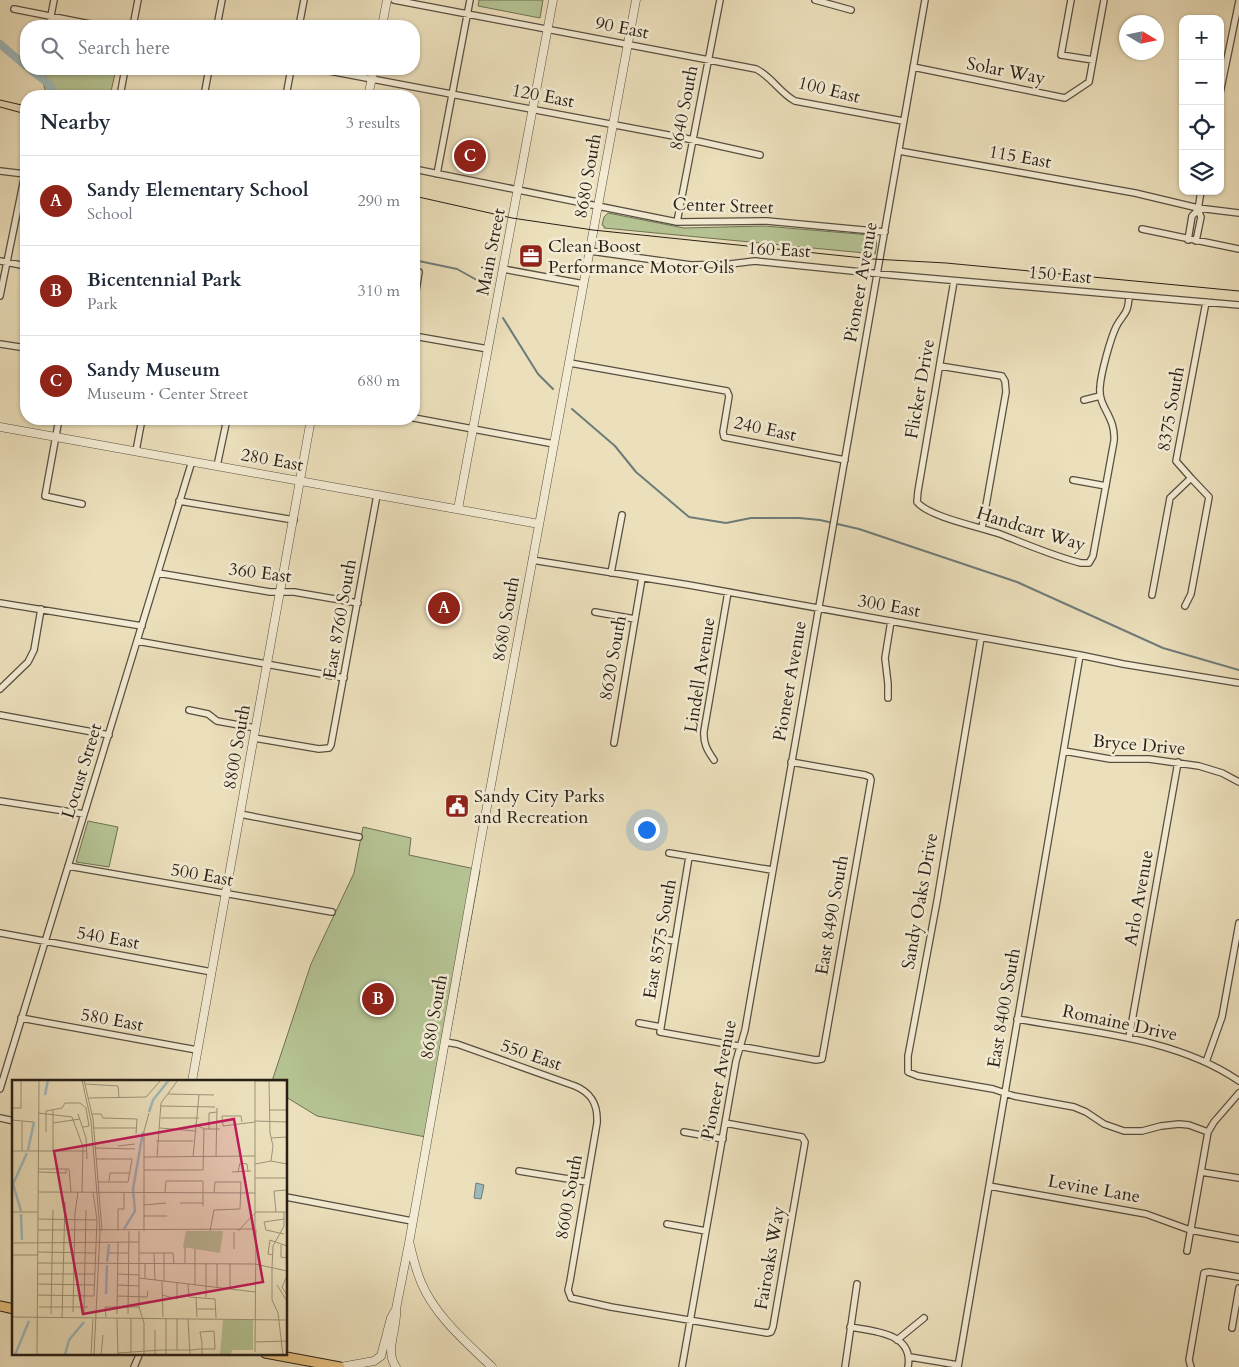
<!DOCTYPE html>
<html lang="en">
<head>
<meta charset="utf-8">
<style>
	:root { --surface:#fff; --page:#f6f6f7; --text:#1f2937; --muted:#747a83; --line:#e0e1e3; --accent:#8f2418 }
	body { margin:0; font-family:Cardo,serif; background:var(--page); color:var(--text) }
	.controls { position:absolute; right:15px; top:15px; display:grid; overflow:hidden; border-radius:10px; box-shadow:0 1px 4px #0004 }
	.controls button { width:45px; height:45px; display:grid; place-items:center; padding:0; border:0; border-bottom:1px solid var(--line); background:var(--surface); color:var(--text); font:25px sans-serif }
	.compass { position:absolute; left:1119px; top:15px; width:45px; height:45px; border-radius:50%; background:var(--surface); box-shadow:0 1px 4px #0004; rotate:100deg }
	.you { position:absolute; left:646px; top:829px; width:18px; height:18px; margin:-12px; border:4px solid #fff; border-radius:50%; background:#1a73e8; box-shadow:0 0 0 8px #1a73e833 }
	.badge { display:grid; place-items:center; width:32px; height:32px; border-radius:50%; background:var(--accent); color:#fff; font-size:16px; font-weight:700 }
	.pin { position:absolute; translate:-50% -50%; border:2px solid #fff; box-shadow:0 1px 5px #0006 }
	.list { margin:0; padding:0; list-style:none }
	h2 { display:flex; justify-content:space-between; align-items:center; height:65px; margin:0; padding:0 20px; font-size:21px }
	h2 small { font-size:16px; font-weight:400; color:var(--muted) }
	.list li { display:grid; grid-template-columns:32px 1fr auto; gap:15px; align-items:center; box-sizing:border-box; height:90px; padding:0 20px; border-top:1px solid var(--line) }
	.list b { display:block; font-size:19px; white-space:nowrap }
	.list p { margin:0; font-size:16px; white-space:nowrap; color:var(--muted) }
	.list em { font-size:16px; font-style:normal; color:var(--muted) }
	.icon { flex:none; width:28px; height:28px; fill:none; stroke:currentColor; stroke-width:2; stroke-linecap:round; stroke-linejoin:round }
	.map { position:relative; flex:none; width:1239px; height:1367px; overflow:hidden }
	.search { position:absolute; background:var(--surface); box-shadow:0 1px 4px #0004; left:20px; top:20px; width:400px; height:55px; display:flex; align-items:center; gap:12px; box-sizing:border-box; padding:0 18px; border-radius:20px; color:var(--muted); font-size:19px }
	.panel { position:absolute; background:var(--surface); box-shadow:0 1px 4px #0004; left:20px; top:90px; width:400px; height:335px; border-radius:20px }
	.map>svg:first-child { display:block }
</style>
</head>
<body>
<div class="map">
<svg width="1239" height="1367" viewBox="0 0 1239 1367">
	<rect width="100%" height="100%" fill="#ece0bc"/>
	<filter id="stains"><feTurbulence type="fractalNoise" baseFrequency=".004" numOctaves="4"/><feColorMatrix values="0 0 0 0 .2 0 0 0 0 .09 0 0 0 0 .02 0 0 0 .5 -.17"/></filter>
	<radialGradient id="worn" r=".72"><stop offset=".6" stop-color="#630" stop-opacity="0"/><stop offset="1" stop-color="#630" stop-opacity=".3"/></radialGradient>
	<path fill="#b5c393" stroke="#6e7154" d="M479,0H543L540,18L478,6Z
		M47,69H116L110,96H47L44,86Z
		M608,213L684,228L764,226L870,235C879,239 877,245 875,254L604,228V226L602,225L604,217Z
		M88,821L118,827L109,867L76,862Z
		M363,827L411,838L409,855L480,870L431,1138L317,1116L286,1097V1081H272L311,964L354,873Z"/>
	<path fill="#9ebabc" stroke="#6e7c7a" d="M476,1183L484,1185L481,1199L474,1198Z"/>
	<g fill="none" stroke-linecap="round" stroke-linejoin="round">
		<path stroke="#6e7c7a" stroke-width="2" d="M414,260L457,269L484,284
			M503,318L538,374L553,389
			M572,409L615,446L636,472L689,517L726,523L751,518H799L820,520L859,529L1017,582L1163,648L1239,670"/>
		<path stroke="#9ebabc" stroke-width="8" d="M0,44L26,66
			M30,69L49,84L56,96"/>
		<defs>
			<path id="minor" d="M394,0L756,69C772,77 780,93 795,101L903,121
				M815,0L851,10
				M1071,0L1061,55L1093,60
				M14,9L100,26
				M49,26L54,0
				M133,26L138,0
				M217,26L222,0
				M299,26L304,0
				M913,67L1065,98L1089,82L1104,0
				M319,69L684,138L760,155
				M1220,93L1239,1
				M120,96L125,69
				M204,96L209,69
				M286,96L291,69
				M899,151L1135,193L1198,208L1239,213
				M414,169L677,222L767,221L885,232
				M0,171L25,174L0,296
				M437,174L470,0
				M677,222L720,0
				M1142,229L1239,249
				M1188,240L1192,216L1198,210
				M1196,241L1201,217L1198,210L1201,191
				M590,251L691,265L730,264L755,261L891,275L1239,305
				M0,261L26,266
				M503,269L584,284
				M954,281L918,491L917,502C929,517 980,527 1000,534C1026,544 1053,556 1081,563H1089L1093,556L1114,441C1116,416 1098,408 1100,387C1101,373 1110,340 1116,327C1123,313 1128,316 1129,296
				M414,303L419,272
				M414,336L488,349
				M0,344L26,348
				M570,363L727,391L729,396L723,432L724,437L845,460
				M940,366L1002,376L1005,381L1006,392L982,528
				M1084,400L1100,396
				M414,418L554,444
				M59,419L45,496L82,504
				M136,451L142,419
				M217,466L227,419
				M1073,480L1106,486
				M179,501L294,520
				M532,560L689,585L1080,655L1123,664L1239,683
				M158,573L270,592H294L358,603
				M611,573L622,515
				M1152,595L1170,498L1191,478L1176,461L1206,302
				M0,603L142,626
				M1185,606L1191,594L1209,497L1191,478
				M595,612L635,619
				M981,638L937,901L908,1056V1072L918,1076L993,1089L1014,1096L1074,1107L1086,1112L1104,1124L1124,1131H1142L1161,1126L1179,1124L1189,1125L1208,1132
				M137,641L344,678
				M0,689L28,662L34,650L41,609
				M888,698V684L885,658L891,621
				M189,710L208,714L217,721L256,728
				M0,715L109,735
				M254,738L319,749L329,748L331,745L377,495
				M614,743L642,578
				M1064,751L1110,759H1149L1199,766L1222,773L1239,782
				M714,760C707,750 703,743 704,731L728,592
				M0,801L84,814
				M240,814L359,837
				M669,853L772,870
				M68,866L332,912
				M0,933L212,972
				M655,938L675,941
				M21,1018L197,1050
				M1017,1019C1090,1032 1177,1038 1239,1081
				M639,1023L661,1027L660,1032L816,1060L822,1059L871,780L870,777L865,775L791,762
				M661,1027L689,857
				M1129,1038L1178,762
				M445,1042L457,1044L575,1086C592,1093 598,1105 597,1123L570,1281L568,1290L571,1298L611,1307L767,1333L771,1332L773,1327L805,1142L802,1137L725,1123
				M1206,1062L1222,1017L1239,923
				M0,1089L192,461
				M0,1118L14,1121
				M684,1132L723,1139
				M519,1171L587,1182
				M1201,1172L1239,1178
				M989,1186L1146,1214L1190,1230L1239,1239
				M286,1197L412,1221
				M667,1224L706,1231
				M1187,1251L1208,1132L1214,1122L1239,1093
				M850,1327C874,1331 914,1333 908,1367
				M1232,1328L1239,1288
				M897,1340L924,1318
				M910,1357L958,1365
				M134,1367L140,1353
				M682,1367L736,1061L745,1030L925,0
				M845,1367L857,1284
				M958,1367L1080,655
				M1191,1367L1189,1360L1204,1273L1209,1272L1239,1277"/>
			<path id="tertiary" d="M382,26L387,0
				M368,96L374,69
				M0,427L539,524
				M458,509L553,0
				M192,1081L311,419
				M410,1245C413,1258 416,1270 421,1282C435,1316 466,1342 492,1367
				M341,1367L374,1361L381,1356L391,1318L396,1309
				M396,1367C384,1351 398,1328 396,1309L409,1243L481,839L636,0"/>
			<path id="primary" d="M0,1306L14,1309
				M265,1353L340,1367"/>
		</defs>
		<use href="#minor" stroke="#584f40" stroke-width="8"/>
		<use href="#tertiary" stroke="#584f40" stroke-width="9"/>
		<use href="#primary" stroke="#271f16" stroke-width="11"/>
		<use href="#minor" stroke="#f3ebd3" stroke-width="5.5"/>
		<use href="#tertiary" stroke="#f3ebd3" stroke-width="8"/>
		<use href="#primary" stroke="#e6c07e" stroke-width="9"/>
		<path stroke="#271f16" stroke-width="1" d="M0,100L26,106
			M0,107L26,114
			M414,196L512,218L593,230L873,259L946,263L1239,291"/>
	</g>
	<defs>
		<symbol id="office-square" viewBox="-11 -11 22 22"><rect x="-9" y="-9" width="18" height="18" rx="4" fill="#8f2418" stroke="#f3ebd3"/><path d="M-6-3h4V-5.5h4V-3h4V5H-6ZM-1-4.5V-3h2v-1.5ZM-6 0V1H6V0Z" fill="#fff"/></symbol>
		<symbol id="civic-square" viewBox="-11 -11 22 22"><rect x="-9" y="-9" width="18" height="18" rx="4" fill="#8f2418" stroke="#f3ebd3"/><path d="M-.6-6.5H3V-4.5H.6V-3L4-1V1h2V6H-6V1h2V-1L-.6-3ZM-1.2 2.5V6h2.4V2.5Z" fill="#fff"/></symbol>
	</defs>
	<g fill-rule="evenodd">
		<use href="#office-square" x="517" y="242" width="28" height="28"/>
		<use href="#civic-square" x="443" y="792" width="28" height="28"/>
	</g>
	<g text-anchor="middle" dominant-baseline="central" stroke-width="5" stroke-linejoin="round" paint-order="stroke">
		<g font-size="18" fill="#271f16" stroke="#f3ebd3">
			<text transform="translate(622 28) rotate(11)">90 East</text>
			<text transform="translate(1006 71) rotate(11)">Solar Way</text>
			<text transform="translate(829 90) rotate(14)">100 East</text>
			<text transform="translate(543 96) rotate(11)">120 East</text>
			<text transform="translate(684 108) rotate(-79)">8640 South</text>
			<text transform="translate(1020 157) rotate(10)">115 East</text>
			<text transform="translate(588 176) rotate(-80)">8680 South</text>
			<text transform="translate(723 206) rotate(2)">Center Street</text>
			<text transform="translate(779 250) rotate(3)">160 East</text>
			<text transform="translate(491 252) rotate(-79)">Main Street</text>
			<text transform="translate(1060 275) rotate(5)">150 East</text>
			<text transform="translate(861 282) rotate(-80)">Pioneer Avenue</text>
			<text transform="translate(920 389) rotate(-80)">Flicker Drive</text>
			<text transform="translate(1171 409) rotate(-80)">8375 South</text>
			<text transform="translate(765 429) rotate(12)">240 East</text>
			<text transform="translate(272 460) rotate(10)">280 East</text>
			<text transform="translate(1031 529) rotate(17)">Handcart Way</text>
			<text transform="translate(260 573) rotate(7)">360 East</text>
			<text transform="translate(889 606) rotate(10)">300 East</text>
			<text transform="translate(340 619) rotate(-80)">East 8760 South</text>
			<text transform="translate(506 619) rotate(-80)">8680 South</text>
			<text transform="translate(613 658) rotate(-80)">8620 South</text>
			<text transform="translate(700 675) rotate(-81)">Lindell Avenue</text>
			<text transform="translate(790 681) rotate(-80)">Pioneer Avenue</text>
			<text transform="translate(1139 745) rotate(5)">Bryce Drive</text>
			<text transform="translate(237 747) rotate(-80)">8800 South</text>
			<text transform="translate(82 771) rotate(-73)">Locust Street</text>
			<text transform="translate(202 875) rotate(10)">500 East</text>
			<text transform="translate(1139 898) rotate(-80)">Arlo Avenue</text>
			<text transform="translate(920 901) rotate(-80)">Sandy Oaks Drive</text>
			<text transform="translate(832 915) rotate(-80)">East 8490 South</text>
			<text transform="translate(108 938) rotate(10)">540 East</text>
			<text transform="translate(660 939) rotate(-80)">East 8575 South</text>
			<text transform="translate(1004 1008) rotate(-80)">East 8400 South</text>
			<text transform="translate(434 1017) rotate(-80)">8680 South</text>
			<text transform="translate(112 1020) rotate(10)">580 East</text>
			<text transform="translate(1120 1023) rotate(12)">Romaine Drive</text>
			<text transform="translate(531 1055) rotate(19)">550 East</text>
			<text transform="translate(719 1080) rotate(-79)">Pioneer Avenue</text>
			<text transform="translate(1094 1189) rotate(10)">Levine Lane</text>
			<text transform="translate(569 1197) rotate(-80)">8600 South</text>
			<text transform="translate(770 1258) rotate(-80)">Fairoaks Way</text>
		</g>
		<g font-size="18" fill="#271f16" stroke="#f3ebd3" text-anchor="start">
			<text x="548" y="246">Clean Boost<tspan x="548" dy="21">Performance Motor Oils</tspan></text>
			<text x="474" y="796">Sandy City Parks<tspan x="474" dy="21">and Recreation</tspan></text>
		</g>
	</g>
	<g transform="translate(12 1080)">
		<rect width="275" height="275" fill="#ece0bc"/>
		<path d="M174,151H211L208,173L171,167ZM211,240H241V270H220L219,274H208Z" fill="#b5c393"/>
		<path fill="none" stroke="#9ebabc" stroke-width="2.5" d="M33,15L36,0M137,32L141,20L157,0M16,70L22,42M9,131L1,104L15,73M9,134L10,160M112,149L123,131L121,109L131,52M95,182L97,164M94,214L95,185M3,275L17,241M53,275L57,260L72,242"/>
		<path fill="none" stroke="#9d937a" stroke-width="1" d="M70,0L79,41L88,151L82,275M72,0L81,39L90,151M257,0L258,53L261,66L259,81M243,1H275M73,4L106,6L107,17M156,14L202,15M77,18L134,17L149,0M149,26L203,27M0,28H9V0M257,30H275M26,33L60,37L71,67L70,112M66,34L74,58L75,79M80,34H89L91,38L125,39L124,54M149,38H187M0,40L21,42M243,41L275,42M230,42L229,36H210L211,46L243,42M41,43L68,39M185,45L192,49H208M81,48H125M148,48L183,51M197,49V33L205,32M34,52V31L50,28L53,23H68L74,28L77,46L71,47M259,58L275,57M144,61H181M106,66L123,64M83,68L123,69M0,71H75M10,71V41M41,71V30M204,76L205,28M132,77L243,76M145,77L149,23L166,0M181,77L187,15M84,79H120L116,102H86M243,84L259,81L275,84M26,89H57L59,112M132,90H191L192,49M26,92L54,93V89M220,92L239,91M226,92L228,83L235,84L236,91M243,98H275M97,101L98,93H118M27,112L243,113M153,112L154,101H191V126M168,123H191M132,125L154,123M0,132H26M243,132H275M264,132L262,111L275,110M132,136H155M26,139L85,140M26,150L242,149M106,151V129H112V113M127,151V227L132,243V275M132,151V51L137,33M198,151L202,130L228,129L229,102H203L202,113M226,151L243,133M243,152V0M272,154L254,150L252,142L272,139M0,163L127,162M183,169V205M222,169V152M26,172L84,173M97,173H117M127,173H161L162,184M142,173L143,200M152,173V201M0,175H26M261,175L256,174L258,160L275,166L274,178L269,177V165M25,183L243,184L275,191M133,183V199M173,183V167M218,184V209M25,194H83M105,194L127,195M275,196L270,207L275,215M127,198L243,212M150,201L151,237M25,204L83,205M176,204L177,217L203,219L204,238M105,205L127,206M265,205L275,221M205,207V184M26,215L82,216L85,140L81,112M150,215L165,219V203M105,216L135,217L136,211M184,217L185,237M194,217V184M27,227H76M184,229H204M61,232L63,133L66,112M72,232L74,130M39,234L41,130M105,234L106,162M116,234L117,151M0,237L275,240M50,237L53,122M94,237L93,227H127M105,239L106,275M154,239V275M176,239L178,275M143,250V275M244,262L275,261M165,270V239M119,272V239M243,272L244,149M106,273L149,270H180L187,269H203L202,251L188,252L190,263V275M25,275L27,0M79,275L81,239M89,275L91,255M271,275L266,233L260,220V188L261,166L272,146V132"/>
		<path fill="#c2185b" fill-opacity="0.15" stroke="#c2185b" stroke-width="2.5" d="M222,39L251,202L71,234L42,71Z"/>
		<rect width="275" height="275" fill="none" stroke="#271f16" stroke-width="2.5"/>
	</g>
	<rect width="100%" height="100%" filter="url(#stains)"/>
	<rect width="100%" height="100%" fill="url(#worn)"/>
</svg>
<div class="controls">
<button>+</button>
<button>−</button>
<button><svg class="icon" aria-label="locate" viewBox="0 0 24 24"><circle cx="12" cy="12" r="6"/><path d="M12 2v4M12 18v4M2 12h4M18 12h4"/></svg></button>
<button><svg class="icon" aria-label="layers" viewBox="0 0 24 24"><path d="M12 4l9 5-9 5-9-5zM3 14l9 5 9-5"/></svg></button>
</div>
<svg class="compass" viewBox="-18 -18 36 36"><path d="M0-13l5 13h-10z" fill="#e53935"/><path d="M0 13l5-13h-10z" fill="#747a83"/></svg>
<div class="you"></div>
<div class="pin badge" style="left:444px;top:608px">A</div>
<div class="pin badge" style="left:378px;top:999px">B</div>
<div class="pin badge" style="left:470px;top:156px">C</div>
<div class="search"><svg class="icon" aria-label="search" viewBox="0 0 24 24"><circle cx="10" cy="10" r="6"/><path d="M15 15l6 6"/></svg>Search here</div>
<section class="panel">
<h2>Nearby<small>3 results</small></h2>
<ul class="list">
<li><span class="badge">A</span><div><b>Sandy Elementary School</b><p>School</p></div><em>290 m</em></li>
<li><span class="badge">B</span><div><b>Bicentennial Park</b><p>Park</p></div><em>310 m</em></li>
<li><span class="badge">C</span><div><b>Sandy Museum</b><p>Museum · Center Street</p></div><em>680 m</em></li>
</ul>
</section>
</div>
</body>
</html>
